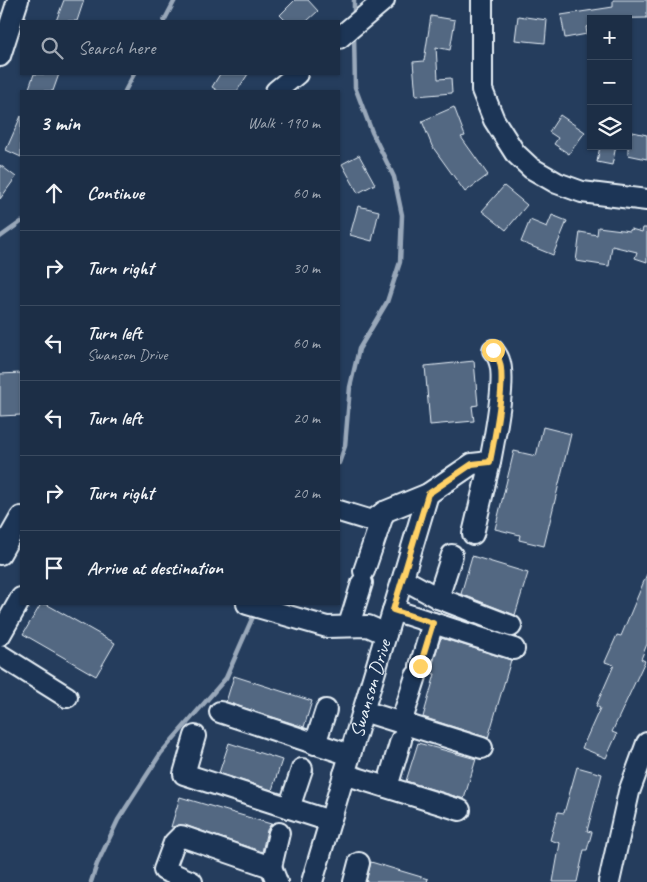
<!DOCTYPE html>
<html lang="en">
<head>
<meta charset="utf-8">
<style>
	:root { --surface:#1c2e46; --page:#25364d; --text:#f1f3f6; --muted:#a0a8b3; --line:#3a4a5f }
	body { margin:0; font-family:Caveat,sans-serif; background:var(--page); color:var(--text) }
	.controls { position:absolute; right:15px; top:15px; display:grid; overflow:hidden; border-radius:0px; box-shadow:0 1px 4px #0004 }
	.controls button { width:45px; height:45px; display:grid; place-items:center; padding:0; border:0; border-bottom:1px solid var(--line); background:var(--surface); color:var(--text); font:25px sans-serif }
	.stop { position:absolute; width:15px; height:15px; margin:-11px; border:4px solid #ffd166; border-radius:50%; background:#fff }
	.stop.end { background:#ffd166; border-color:#fff; box-shadow:0 1px 5px #0008 }
	.list { margin:0; padding:0; list-style:none }
	h2 { display:flex; justify-content:space-between; align-items:center; height:65px; margin:0; padding:0 20px; font-size:21px }
	h2 small { font-size:16px; font-weight:400; color:var(--muted) }
	.list li { display:grid; grid-template-columns:32px 1fr auto; gap:15px; align-items:center; box-sizing:border-box; height:75px; padding:0 20px; border-top:1px solid var(--line) }
	.list b { display:block; font-size:19px; white-space:nowrap }
	.list p { margin:0; font-size:16px; white-space:nowrap; color:var(--muted) }
	.list em { font-size:16px; font-style:normal; color:var(--muted) }
	.icon { flex:none; width:28px; height:28px; fill:none; stroke:currentColor; stroke-width:2; stroke-linecap:round; stroke-linejoin:round }
	.map { position:relative; flex:none; width:647px; height:882px; overflow:hidden }
	.search { position:absolute; background:var(--surface); box-shadow:0 1px 4px #0004; left:20px; top:20px; width:320px; height:55px; display:flex; align-items:center; gap:12px; box-sizing:border-box; padding:0 18px; border-radius:0px; color:var(--muted); font-size:19px }
	.panel { position:absolute; background:var(--surface); box-shadow:0 1px 4px #0004; left:20px; top:90px; width:320px; height:515px; border-radius:0px }
	.map>svg:first-child { display:block }
</style>
</head>
<body>
<div class="map">
<svg width="647" height="882" viewBox="0 0 647 882">
	<rect width="100%" height="100%" fill="#253d5d"/>
	<filter id="ink" filterUnits="userSpaceOnUse"><feTurbulence type="fractalNoise" baseFrequency=".02" numOctaves="2"/><feDisplacementMap in="SourceGraphic" scale="10" xChannelSelector="R" yChannelSelector="G"/><feConvolveMatrix kernelMatrix="1 2 1 2 8 2 1 2 1" color-interpolation-filters="sRGB"/></filter>
	<g filter="url(#ink)">
		<g fill="none" stroke-linecap="round" stroke-linejoin="round">
			<path stroke="#99a8ba" stroke-width="4.5" d="M354,0V18
				M164,21L175,0
				M125,91L134,74
				M0,237L21,222
				M339,463L345,446L350,387L359,349L387,302L400,262L402,215L394,177L372,132L355,87L354,33
				M91,882L97,864L118,820L161,753L226,678L255,612"/>
		</g>
		<path fill="#536782" stroke="#e8f1f8" d="M64,0H84L77,21H56Z
			M295,0H308L318,11L307,21H286L280,15Z
			M613,0H647V18L591,19V26L586,27L587,34L565,38L561,15L613,7Z
			M431,16L455,20L450,50L436,47L438,79L451,78L452,93L416,96L413,62L424,61Z
			M518,16L547,20L545,43L515,40Z
			M34,74H59L53,91H28Z
			M220,74H248L237,91H218L212,87Z
			M454,107L465,136L461,137L488,175L465,192L432,146L422,121Z
			M560,115L585,132L569,154L554,144L558,138L549,132Z
			M21,116V157L6,150Z
			M628,131L647,135V159L628,155Z
			M600,146H616L612,165L597,162Z
			M359,155L375,184L358,193L342,164Z
			M0,165L16,177L0,199Z
			M504,186L527,205L506,230L482,211Z
			M358,206L379,211L372,241L350,235Z
			M552,215L567,221L553,255L521,242L530,220L547,227Z
			M598,227L630,231L631,229L642,232L643,228H647V262L635,258L637,252L612,246L609,266L576,261L580,232L597,235Z
			M474,361L478,405L472,406L474,421L430,425L425,366Z
			M21,373V415L0,416V374Z
			M543,427L571,434L544,546L519,540L520,535L495,529L514,451L536,456Z
			M472,556L528,573L515,615L461,594Z
			M647,574V644L641,659L645,661L612,732L617,734L606,758L582,748L600,708L596,706L614,665L605,662L617,635L621,636Z
			M41,604H46L115,643L96,676L23,634Z
			M441,638L511,660L488,738L423,717L435,674L429,673Z
			M234,676L312,701L304,727L226,702Z
			M229,743L282,760L272,790L219,773Z
			M418,743L476,759L464,799L406,781Z
			M577,767L602,774L587,831L592,832L587,850H584L577,882H553L560,843L550,840L558,812L564,813Z
			M180,797L271,824L267,830L262,852L185,825L171,827Z
			M371,862L428,879L427,882H366Z"/>
		<g fill="none" stroke-linecap="round" stroke-linejoin="round">
			<defs>
				<g id="minor">
					<path d="M482,0V90L494,120L515,153L531,168L557,183L582,192L647,200"/>
					<path d="M339,38L384,0"/>
					<path d="M0,56L18,0"/>
					<path d="M276,91L297,74"/>
					<path d="M490,462C494,440 507,379 499,360C498,356 495,353 493,350"/>
					<path d="M339,511L372,521L384,512"/>
					<path d="M0,554L21,517"/>
					<path d="M364,571L384,512L428,494L472,464L490,462L473,534"/>
					<path d="M403,579L438,598L511,626"/>
					<path d="M438,598L452,555"/>
					<path d="M247,604L327,627L368,626L386,634"/>
					<path d="M393,610L514,649"/>
					<path d="M349,625L362,583"/>
					<path d="M0,635L21,598"/>
					<path d="M0,655L67,697"/>
					<path d="M420,666L433,623"/>
					<path d="M363,711L482,748"/>
					<path d="M220,712L350,755"/>
					<path d="M401,723L416,676"/>
					<path d="M195,736L184,774L330,821"/>
					<path d="M315,744L326,710"/>
					<path d="M344,774L460,810"/>
					<path d="M387,787L401,740"/>
					<path d="M289,808L302,769"/>
					<path d="M271,867L279,833"/>
					<path d="M192,882L164,870L174,843L181,836L271,867L277,882"/>
					<path id="s1" d="M312,882L428,494"/>
					<path d="M354,882L359,863"/>
					<path d="M609,882L629,792L647,743"/>
				</g>
			</defs>
			<use href="#minor" stroke="#e8f1f8" stroke-width="24"/>
			<use href="#minor" stroke="#1d3557" stroke-width="20"/>
		</g>
	</g>
	<g fill="none" stroke-linecap="round" stroke-linejoin="round" filter="url(#ink)">
		<path stroke="#ffd166" stroke-width="6" d="M420,666L433,623L393,610L428,494L472,464L490,462C494,440 507,379 499,360C498,356 495,353 493,350"/>
	</g>
	<g text-anchor="middle" dominant-baseline="central" stroke-width="4" stroke-linejoin="round" paint-order="stroke">
		<g font-size="20" fill="#e8f1f8" stroke="#1d3557">
			<text stroke="none"><textPath href="#s1" startOffset="202">Swanson Drive</textPath></text>
		</g>
	</g>
</svg>
<div class="controls">
<button>+</button>
<button>−</button>
<button><svg class="icon" aria-label="layers" viewBox="0 0 24 24"><path d="M12 4l9 5-9 5-9-5zM3 14l9 5 9-5"/></svg></button>
</div>
<div class="stop" style="left:493px;top:350px"></div>
<div class="stop end" style="left:420px;top:666px"></div>
<div class="search"><svg class="icon" aria-label="search" viewBox="0 0 24 24"><circle cx="10" cy="10" r="6"/><path d="M15 15l6 6"/></svg>Search here</div>
<section class="panel">
<h2>3 min<small>Walk · 190 m</small></h2>
<ul class="list">
<li><svg class="icon" aria-label="ahead" viewBox="0 0 24 24"><path d="M12 20V5M6 11l6-6 6 6"/></svg><div><b>Continue</b></div><em>60 m</em></li>
<li><svg class="icon" aria-label="right" viewBox="0 0 24 24"><path d="M7 20v-9h11M14 6l5 5-5 5"/></svg><div><b>Turn right</b></div><em>30 m</em></li>
<li><svg class="icon" aria-label="left" viewBox="0 0 24 24"><path d="M17 20v-9H6M10 6l-5 5 5 5"/></svg><div><b>Turn left</b><p>Swanson Drive</p></div><em>60 m</em></li>
<li><svg class="icon" aria-label="left" viewBox="0 0 24 24"><path d="M17 20v-9H6M10 6l-5 5 5 5"/></svg><div><b>Turn left</b></div><em>20 m</em></li>
<li><svg class="icon" aria-label="right" viewBox="0 0 24 24"><path d="M7 20v-9h11M14 6l5 5-5 5"/></svg><div><b>Turn right</b></div><em>20 m</em></li>
<li><svg class="icon" aria-label="arrive" viewBox="0 0 24 24"><path d="M6 21V4h12l-3 4 3 4H6"/></svg><div><b>Arrive at destination</b></div></li>
</ul>
</section>
</div>
</body>
</html>
